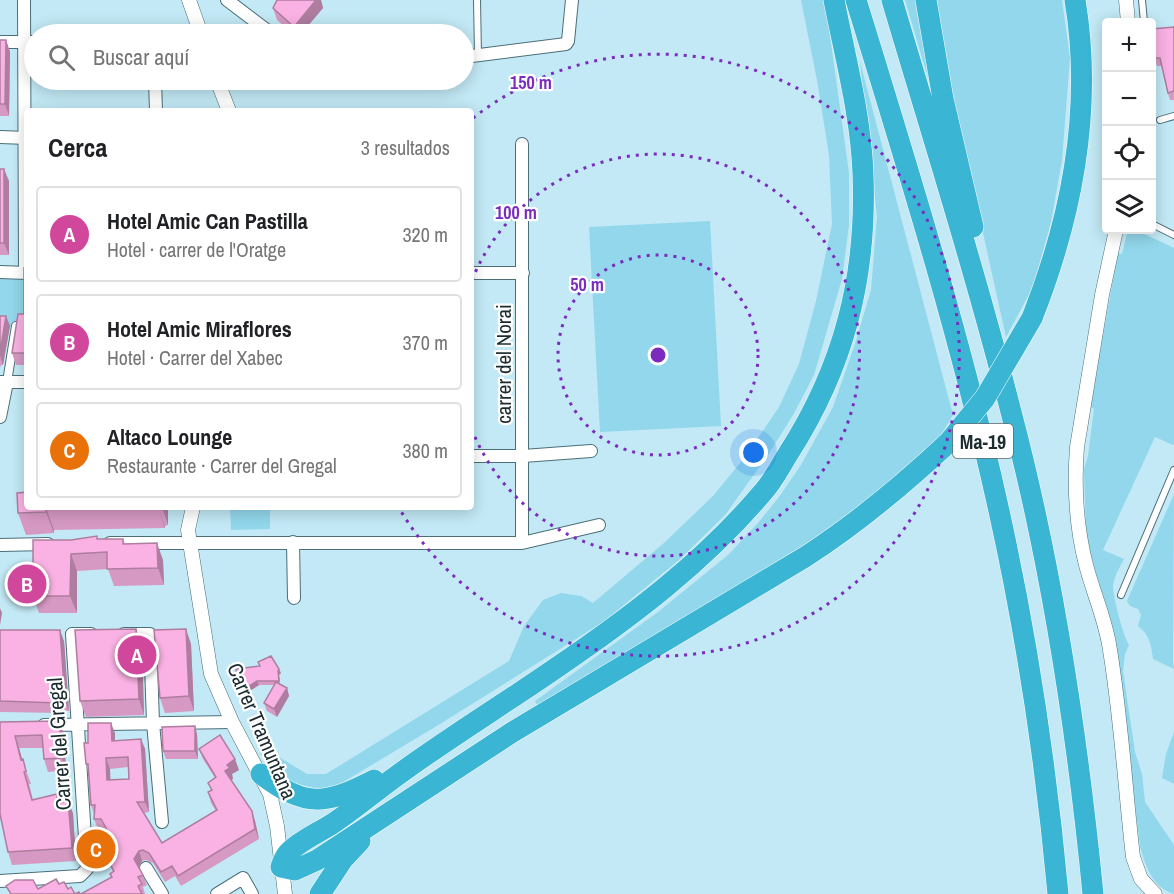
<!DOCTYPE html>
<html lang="es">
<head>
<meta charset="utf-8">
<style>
	:root { --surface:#fff; --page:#f2f2f2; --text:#202124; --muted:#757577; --line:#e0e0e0; --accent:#b45309 }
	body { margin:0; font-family:"Archivo Narrow",sans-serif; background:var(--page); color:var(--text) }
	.controls { position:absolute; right:18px; top:18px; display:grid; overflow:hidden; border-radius:6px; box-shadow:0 3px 15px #0003 }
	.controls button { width:54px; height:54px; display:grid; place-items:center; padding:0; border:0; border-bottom:2px solid var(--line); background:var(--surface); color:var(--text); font:30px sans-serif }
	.you { position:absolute; left:754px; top:453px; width:21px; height:21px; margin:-15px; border:4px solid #fff; border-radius:50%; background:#1a73e8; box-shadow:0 0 0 9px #1a73e833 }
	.badge { display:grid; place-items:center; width:39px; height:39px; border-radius:50%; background:var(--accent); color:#fff; font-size:20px; font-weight:700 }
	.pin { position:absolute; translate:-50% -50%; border:3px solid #fff; box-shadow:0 2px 6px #0006 }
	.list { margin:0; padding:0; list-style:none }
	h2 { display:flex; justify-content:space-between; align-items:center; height:78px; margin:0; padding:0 24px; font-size:26px }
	h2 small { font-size:20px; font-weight:400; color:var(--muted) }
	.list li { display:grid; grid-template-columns:39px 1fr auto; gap:18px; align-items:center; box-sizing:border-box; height:96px; margin:0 12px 12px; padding:0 12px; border:2px solid var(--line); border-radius:6px }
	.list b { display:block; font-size:22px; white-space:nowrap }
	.list p { margin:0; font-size:20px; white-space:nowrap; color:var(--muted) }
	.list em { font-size:20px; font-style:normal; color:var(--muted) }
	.icon { flex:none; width:33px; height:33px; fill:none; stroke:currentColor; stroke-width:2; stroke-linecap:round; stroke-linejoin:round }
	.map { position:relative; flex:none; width:1174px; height:894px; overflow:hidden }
	.search { position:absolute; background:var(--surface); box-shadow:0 3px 15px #0003; left:24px; top:24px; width:450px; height:66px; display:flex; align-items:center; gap:15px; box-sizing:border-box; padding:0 21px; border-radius:33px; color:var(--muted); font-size:22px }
	.panel { position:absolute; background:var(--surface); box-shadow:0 3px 15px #0003; left:24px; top:108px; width:450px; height:402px; border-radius:6px }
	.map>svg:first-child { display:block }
</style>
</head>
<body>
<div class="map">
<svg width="1174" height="894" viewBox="0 0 1174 894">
	<rect width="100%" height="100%" fill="#c2e9f5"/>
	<path fill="#92d7eb" d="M801,0H825L849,173V225L842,279L814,375L793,415L768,455L725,515L679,560L603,622L440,724L335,787C302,792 278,779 259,752L266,746L279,757L307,774H326L509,661L524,626L543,600L561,593L581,596L593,603L664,543L713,496L745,457L779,407L799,364L816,301L832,224L829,155L817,80Z
		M905,0H917L936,105Z
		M934,0H1062L1070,58L1062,160L1051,222L1033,287L1006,337L939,34Z
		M860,62L953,415L941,435L845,520L767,570L539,708L535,701L658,612L728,555L758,523L779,497L801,465L833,407L855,344L871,290L877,217Z
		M710,221L721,426L600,432L589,227Z
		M1128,230H1136L1174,248V443L1173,445L1155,437L1103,550L1124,559C1120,567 1114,576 1113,586C1113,596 1123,636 1129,645L1125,654L1123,671L1135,752L1142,774L1145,802L1174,845V894C1152,887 1146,867 1140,846L1115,637L1091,556L1086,532L1084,469L1088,456L1094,409L1090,407L1118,253L1122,254Z
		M0,272L25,273L27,315L23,327L0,326Z
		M1174,494L1173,662L1174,669L1153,659C1151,645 1150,635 1138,626L1141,615L1138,609L1130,606L1127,601Z
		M230,507H270V529L231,530Z
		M1174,732V784L1162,778L1166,754Z"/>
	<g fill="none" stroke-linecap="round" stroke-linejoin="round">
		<defs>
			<path id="service" d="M477,0L478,55
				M1142,0L1144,22
				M1160,120L1174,116
				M1152,224L1174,235
				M1121,595L1174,470"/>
			<path id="pedestrian" d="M7,382L16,326"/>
			<path id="minor" d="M24,0L25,273
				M227,0L272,34
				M0,42H34
				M464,57L566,44L568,41L572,0
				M155,80L156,111
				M0,137L27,138
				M522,144V543
				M0,272L27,273
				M471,273H523
				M1,382H27
				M0,417L7,382
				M471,456H523L591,451
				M293,542L294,598
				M110,543H522L599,525
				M0,545L48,544
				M124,634H150L153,723L162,822
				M44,725L232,722
				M146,868L162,894
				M0,881L80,876L87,869L72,634H91
				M217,894L243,878L252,894"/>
			<path id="tertiary" d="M189,0L201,34
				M1126,0L1128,22
				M217,80L229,111
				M1116,230L1102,295L1077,447C1074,486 1076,526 1086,565C1093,592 1104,616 1109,644C1121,714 1125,787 1133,857L1141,879L1155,894
				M193,507L188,530L211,674L232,722L270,794L277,826L285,894"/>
			<path id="motorway" d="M834,0C845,57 861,116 863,174C867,277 844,367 788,454C780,467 773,481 763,492C704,562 631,617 556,668C501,706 445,740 391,780C372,794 353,810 332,824C318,833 301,840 289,852C285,856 283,861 281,867L295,870L317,860L511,733L805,557C858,523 904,484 949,442
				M856,0C907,166 959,332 997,502C1026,631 1046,763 1058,894
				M892,0C932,135 975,271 1010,408C1052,566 1077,731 1093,894
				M926,0L943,99L973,227
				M1032,318C1072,217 1093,108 1075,0
				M261,774C306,808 325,805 374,780
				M320,894L343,859L360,841"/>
		</defs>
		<use href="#service" stroke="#4b6f79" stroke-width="8"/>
		<use href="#pedestrian" stroke="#4b6f79" stroke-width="10"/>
		<use href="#minor" stroke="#4b6f79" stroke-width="14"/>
		<use href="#tertiary" stroke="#4b6f79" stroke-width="15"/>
		<use href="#motorway" stroke="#fff" stroke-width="22"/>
		<use href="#service" stroke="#fff" stroke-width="6"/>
		<use href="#pedestrian" stroke="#fff" stroke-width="8"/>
		<use href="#minor" stroke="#fff" stroke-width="12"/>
		<use href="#tertiary" stroke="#fff" stroke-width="14"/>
		<use href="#motorway" stroke="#3ab5d3" stroke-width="21"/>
		<defs>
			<path id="motorway-bridge" d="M949,442L985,398L1032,318"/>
		</defs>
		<use href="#motorway-bridge" stroke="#fff" stroke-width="22" stroke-linecap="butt"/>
		<use href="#motorway-bridge" stroke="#3ab5d3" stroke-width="21"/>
	</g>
	<path fill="#d699c3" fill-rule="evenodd" d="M277,0H321L323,8L301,34H293L277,20L273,8Z
		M1174,27V100H1170L1168,93L1162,66H1157L1155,58Z
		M0,40H6L10,52L9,116H0Z
		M0,169L9,181V255H0Z
		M27,268V365H16L12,353L24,314Z
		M0,316H6L10,326L3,365H1L0,368Z
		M27,507H168V525L165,526V528L54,530V533L26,535L18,513Z
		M123,539L125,544L163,560L164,585L114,586L108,569L77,571V613H39L33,596L71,540Z
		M136,629L142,645L144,715L86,717L80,701Z
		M0,630L64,641L69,711H62V713L0,712Z
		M191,644L194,711L165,713L160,698Z
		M258,662L281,673L279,675L280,684L287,688L289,696L277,717L267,711L264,703L274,685H259L245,694L237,685L236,681L260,666Z
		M0,722L64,734L66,770L48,772L44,759L43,748H19L22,759L31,784H29L33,800L57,794L60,802L73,813L76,861L12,865L8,852Z
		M115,733V741L141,739L145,749L149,812L143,813L162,843L216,811L211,803L208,792L211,790L208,783L215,778L203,759L199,749L239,770L232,774L233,779L231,780L252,811L255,821L259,839L181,886L175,876L165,882L153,863L146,860L142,861L139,867L147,885L143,887L145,894H81L111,877L110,874L113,872L110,864L112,863L107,854L103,844L110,840L104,830L98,829L94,819V814L91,805L89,774L86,764L88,743ZM128,767L129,779L110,780V769Z
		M197,734L198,759H166L163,751Z"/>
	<path fill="#ae7d9f" d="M316,0H321L323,8L301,34H296L294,27Z
		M6,40L10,52L9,116L5,104Z
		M4,169L9,181V255L4,243Z
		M6,316L10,326L3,365L0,356V352Z
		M158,507L165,526V528Z
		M162,507H168V525Z
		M46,508L54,530V533L46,512Z
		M157,543L163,560L164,585L158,568Z
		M71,554L77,571V613L70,596Z
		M0,608L2,613L0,625Z
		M136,629L142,645L144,715L139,699Z
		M186,629L191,644L194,711L189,696Z
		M60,630L64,641L69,711L65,700Z
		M279,669L281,673L279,675L280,685L278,671Z
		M257,681L259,685L245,694L243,690Z
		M287,688L289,696L277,717L274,709Z
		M59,721L64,734L66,770L62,758Z
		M111,723L115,733V751L112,741Z
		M195,726L197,734L198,759L195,751Z
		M15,736L19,748L26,773L21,760Z
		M141,739L145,749L149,812L145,802Z
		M106,758L110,769L111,791L107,780Z
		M235,759L239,770L232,774L233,779L229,781L225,771L227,765Z
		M68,801L73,813L76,861L72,848Z
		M252,811L255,821L259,839L255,829Z
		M139,851L142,861L138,869L134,859Z"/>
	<path fill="#f9b2e3" stroke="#ae7d9f" stroke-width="1.5" fill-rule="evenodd" d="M277,0H316L294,27L273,8Z
		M1174,27V91L1168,93L1160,58H1155L1152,29Z
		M0,40H6L5,104H0Z
		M0,169H4V243H0Z
		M24,268H27V353H12L18,314H24Z
		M0,316H6L0,352Z
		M27,492V507H89L46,508V512L18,513L17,493Z
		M97,536V539H123V544L157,543L158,568L107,569V552L71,554L70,596H33V540H71Z
		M136,629L139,699L80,701L75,630Z
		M186,629L189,696L160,698L154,630Z
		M0,630H60L65,700L58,701V703L0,701Z
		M271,656L279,669L278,671L279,681H257L243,690L236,681V669L260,666L258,662Z
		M276,682L287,688L274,709L264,703Z
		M59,721L62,758L44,759L42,735L15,736L21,760L23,759L26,771L24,772L32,800L57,794V803L68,801L72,848L8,852L0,814V722Z
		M88,723H111L112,741L141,739L145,802H137L162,843L217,810L208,792L212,790L208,783L216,777L199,749L220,735L235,759L227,765L230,768L225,771L252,811L255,829L178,876L172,866L161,872L149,853L143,850L139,851L134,859L143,875L138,877L142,884L138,886L142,894H81L112,877L110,874L114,871L110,864L113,862L103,844L112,839L101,819H94L95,805H91L88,764H86L84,743H88ZM128,757L129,779L107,780L106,758Z
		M195,726V751H163L162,727Z
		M56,879L59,884L64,882L68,889L71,887L75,894L79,892L80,894H11L6,886L15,880H33L38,889Z"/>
	<g fill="none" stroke="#7b2cbf" stroke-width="3" stroke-dasharray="3 6">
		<circle cx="658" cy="355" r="100"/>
		<path d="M472 280A201 201 0 1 1 472 430"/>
		<path d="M473 118A301 301 0 1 1 399 508"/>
	</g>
	<g text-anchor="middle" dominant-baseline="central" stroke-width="4.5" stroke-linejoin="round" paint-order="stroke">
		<rect fill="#fff" stroke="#606b6d" stroke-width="1.5" x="953" y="424" width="60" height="34" rx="4.5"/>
		<g font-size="20" font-weight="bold" fill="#1c2b2f">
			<text x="983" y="441">Ma-19</text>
		</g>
		<g font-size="21" fill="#1c2b2f" stroke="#fff">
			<text transform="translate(503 364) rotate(-90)">carrer del Norai</text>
			<text transform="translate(262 731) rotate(67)">Carrer Tramuntana</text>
			<text transform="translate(59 744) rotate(-94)">Carrer del Gregal</text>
		</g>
	</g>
	<circle cx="658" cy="355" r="9" fill="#7b2cbf" stroke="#fff" stroke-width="3"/>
	<g font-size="18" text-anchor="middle" font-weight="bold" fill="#7b2cbf" stroke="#fff" stroke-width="4.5" stroke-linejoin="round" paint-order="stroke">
		<text x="531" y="89">150 m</text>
		<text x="516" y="219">100 m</text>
		<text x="587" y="291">50 m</text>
	</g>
</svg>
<div class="controls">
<button>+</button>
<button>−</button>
<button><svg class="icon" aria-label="locate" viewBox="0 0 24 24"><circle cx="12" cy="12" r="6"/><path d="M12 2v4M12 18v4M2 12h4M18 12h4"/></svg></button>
<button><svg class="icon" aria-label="layers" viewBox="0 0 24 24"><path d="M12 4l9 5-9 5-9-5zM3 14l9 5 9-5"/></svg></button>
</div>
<div class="you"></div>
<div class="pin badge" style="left:137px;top:655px;background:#d1479c">A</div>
<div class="pin badge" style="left:27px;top:584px;background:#d1479c">B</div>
<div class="pin badge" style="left:96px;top:849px;background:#e8710a">C</div>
<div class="search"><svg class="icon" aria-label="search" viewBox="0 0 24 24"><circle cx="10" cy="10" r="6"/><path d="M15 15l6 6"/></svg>Buscar aquí</div>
<section class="panel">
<h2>Cerca<small>3 resultados</small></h2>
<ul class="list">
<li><span class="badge" style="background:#d1479c">A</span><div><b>Hotel Amic Can Pastilla</b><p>Hotel · carrer de l'Oratge</p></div><em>320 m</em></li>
<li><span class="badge" style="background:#d1479c">B</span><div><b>Hotel Amic Miraflores</b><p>Hotel · Carrer del Xabec</p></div><em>370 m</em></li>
<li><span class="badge" style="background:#e8710a">C</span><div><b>Altaco Lounge</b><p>Restaurante · Carrer del Gregal</p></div><em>380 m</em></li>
</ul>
</section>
</div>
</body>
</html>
